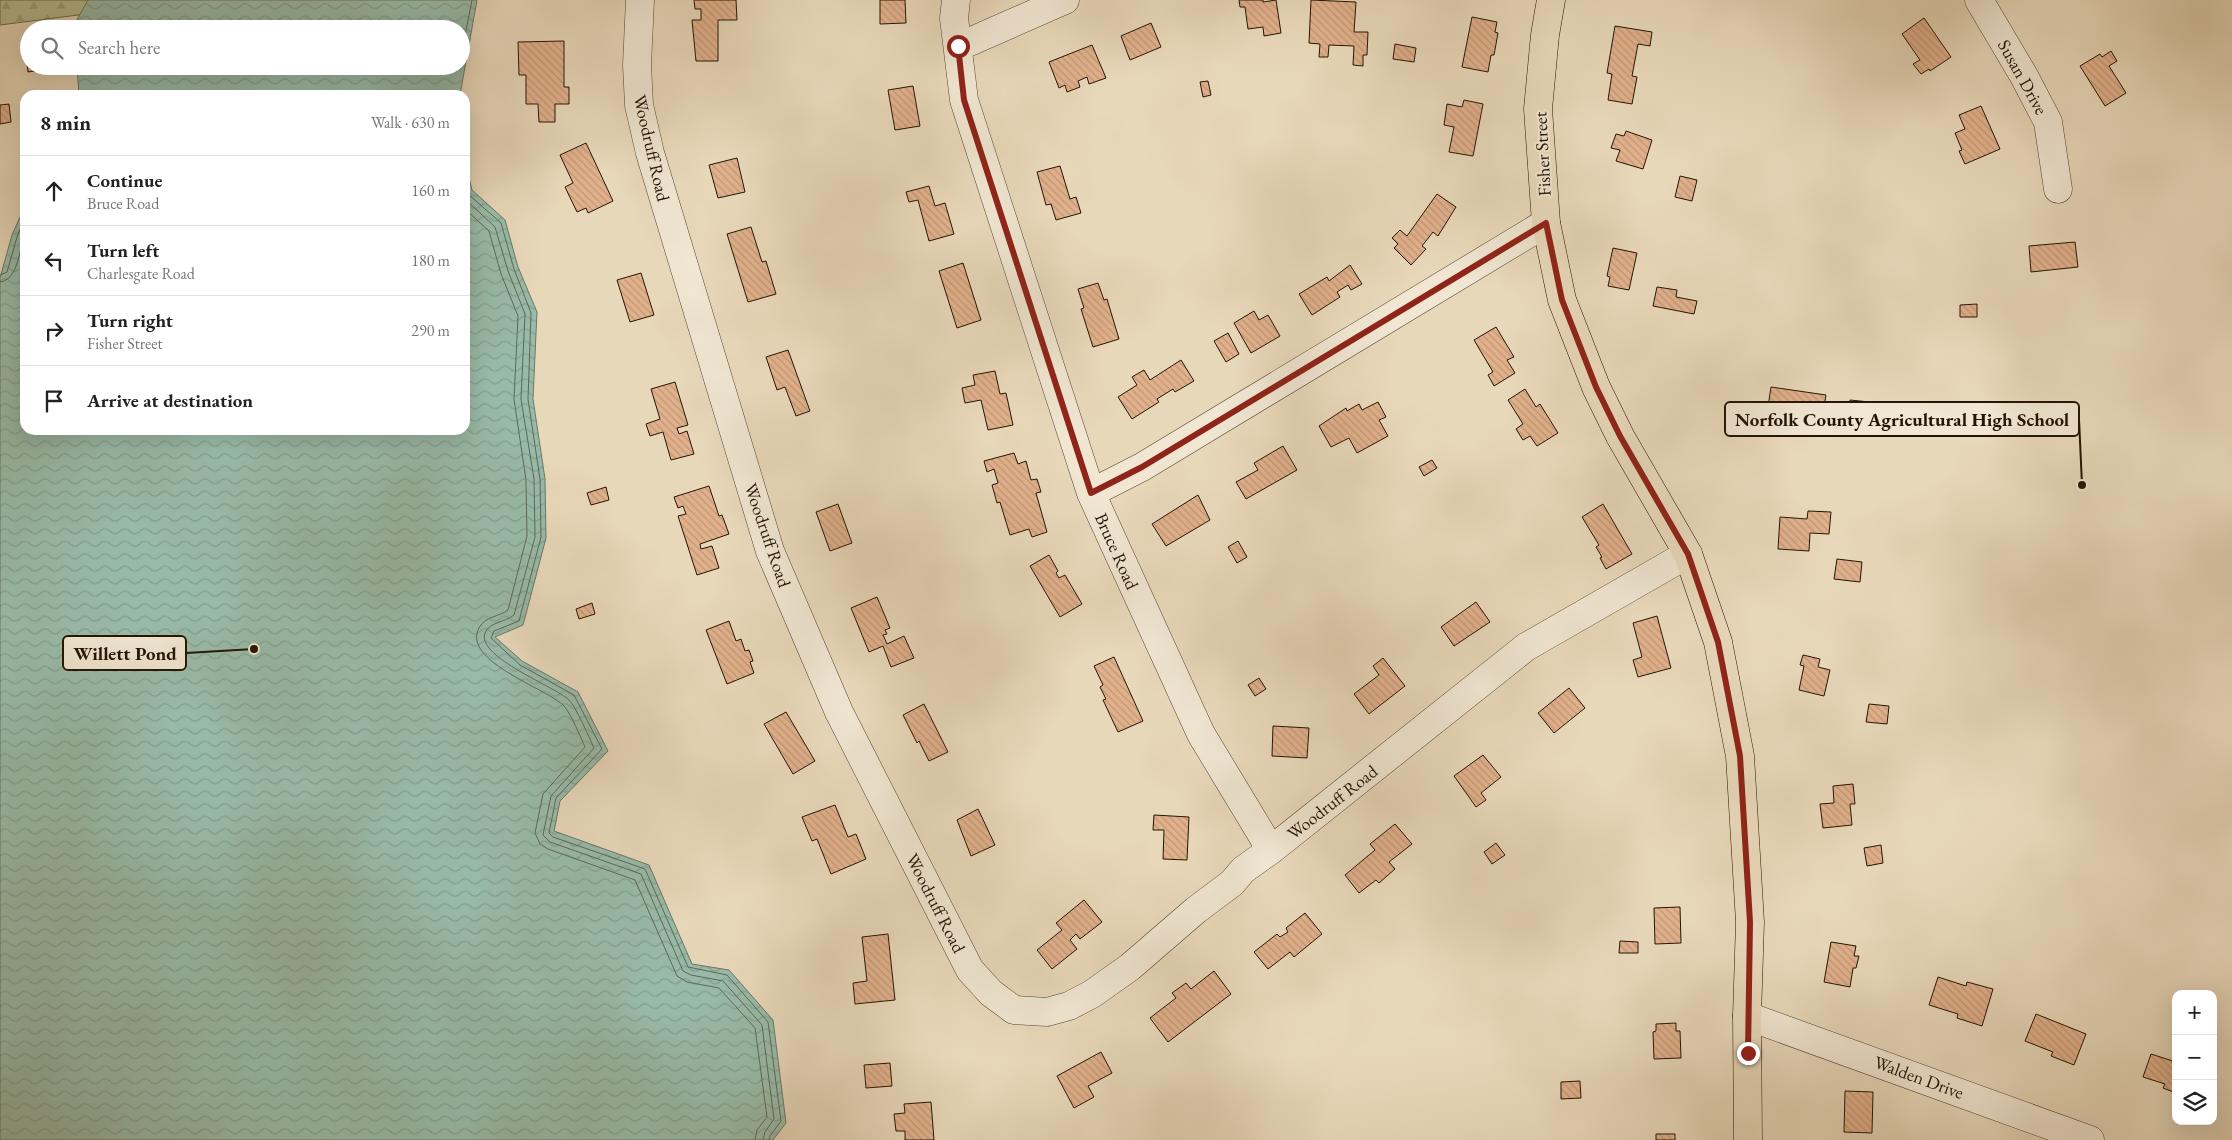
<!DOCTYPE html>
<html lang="en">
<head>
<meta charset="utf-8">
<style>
	:root { --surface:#fff; --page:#f6f6f6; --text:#222; --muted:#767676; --line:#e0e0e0 }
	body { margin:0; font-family:"EB Garamond",serif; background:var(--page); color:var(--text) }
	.controls { position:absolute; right:15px; bottom:15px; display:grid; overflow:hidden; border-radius:10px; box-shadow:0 5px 20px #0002 }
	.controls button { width:45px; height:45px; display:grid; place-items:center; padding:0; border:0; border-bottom:1px solid var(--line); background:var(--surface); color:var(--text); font:25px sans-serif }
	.stop { position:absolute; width:15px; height:15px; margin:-11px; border:4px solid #8f2418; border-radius:50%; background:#fff }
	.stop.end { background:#8f2418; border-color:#fff; box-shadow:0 1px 5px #0008 }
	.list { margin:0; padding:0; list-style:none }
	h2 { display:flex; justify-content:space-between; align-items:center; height:65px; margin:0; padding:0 20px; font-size:21px }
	h2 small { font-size:16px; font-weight:400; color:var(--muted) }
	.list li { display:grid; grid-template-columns:32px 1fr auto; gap:15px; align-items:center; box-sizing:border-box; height:70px; padding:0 20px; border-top:1px solid var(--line) }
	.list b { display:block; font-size:19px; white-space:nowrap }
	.list p { margin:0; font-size:16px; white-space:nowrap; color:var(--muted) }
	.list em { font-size:16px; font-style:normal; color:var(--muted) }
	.icon { flex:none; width:28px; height:28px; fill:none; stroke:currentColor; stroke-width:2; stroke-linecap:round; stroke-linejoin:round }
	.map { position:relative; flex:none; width:2232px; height:1140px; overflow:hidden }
	.search { position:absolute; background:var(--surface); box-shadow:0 5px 20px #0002; left:20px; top:20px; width:450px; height:55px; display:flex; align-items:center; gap:12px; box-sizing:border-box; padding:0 18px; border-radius:28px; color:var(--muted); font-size:19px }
	.panel { position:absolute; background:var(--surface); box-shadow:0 5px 20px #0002; left:20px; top:90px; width:450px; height:345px; border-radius:15px }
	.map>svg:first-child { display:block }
</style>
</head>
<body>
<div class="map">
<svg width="2232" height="1140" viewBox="0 0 2232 1140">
	<defs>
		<pattern id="forest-firs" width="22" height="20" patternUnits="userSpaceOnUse" patternTransform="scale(1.25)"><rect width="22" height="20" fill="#b5bf91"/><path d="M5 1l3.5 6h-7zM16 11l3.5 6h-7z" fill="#9ca37b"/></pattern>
		<pattern id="water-waves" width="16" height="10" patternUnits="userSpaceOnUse" patternTransform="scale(1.25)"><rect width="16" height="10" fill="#98bba9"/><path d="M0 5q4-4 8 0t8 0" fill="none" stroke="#83a090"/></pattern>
		<pattern id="building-back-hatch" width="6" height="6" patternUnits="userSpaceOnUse" patternTransform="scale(1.25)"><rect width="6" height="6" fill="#e1b18c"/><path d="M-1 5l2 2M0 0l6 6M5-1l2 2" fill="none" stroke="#c19777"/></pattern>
	</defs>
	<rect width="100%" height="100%" fill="#e8d8ba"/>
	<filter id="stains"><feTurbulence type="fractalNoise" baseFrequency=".004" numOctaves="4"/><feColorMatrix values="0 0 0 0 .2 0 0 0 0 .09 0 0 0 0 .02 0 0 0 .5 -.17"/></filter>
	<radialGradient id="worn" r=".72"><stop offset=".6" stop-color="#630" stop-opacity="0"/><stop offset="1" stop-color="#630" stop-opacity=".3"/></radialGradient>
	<path fill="url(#forest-firs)" stroke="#6c6a4a" d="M0,0H99L86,14L0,25Z"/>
	<path fill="url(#water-waves)" stroke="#6a7867" d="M88,0H477L460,95H79L77,66H461V29H74V25Z
		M465,161L472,190L505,220L518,267L537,312L533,399L545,479L546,538L523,625L495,637L522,661L578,692L608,751L560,801L554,831L649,865L692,964L729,970L773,1020L786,1123L773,1140H0V278L12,235L25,206V430H465Z"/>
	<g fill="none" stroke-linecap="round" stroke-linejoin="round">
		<path stroke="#5e6856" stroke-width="1" d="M461,56L472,0
			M465,183L468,194L501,223L514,269L531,313L528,399L540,479L541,537L519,621L494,631L491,638L520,665L574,695L602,749L556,798L549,833L553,837L645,869L688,967L727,975L768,1022L781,1121L770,1136L769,1140
			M465,199L495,227L508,271L525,314L521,399L534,479L535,537L514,615C506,622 489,622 485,633C476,657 556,687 569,700C576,707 589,737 594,748L551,796L543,835L550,842L641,874L683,971L691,975L723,981L762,1025L774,1119L765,1132L763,1140
			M465,209L489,231L501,274L518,316L514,399L526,480L527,536L508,610C499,617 485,616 479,628C461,661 548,689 564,706C571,714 580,736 585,747L543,794L535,833L540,844L548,849L635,880L677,976L687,982L719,988L755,1028L767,1117L757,1130L755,1140
			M0,275L7,272L17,237L25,218
			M0,282C19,280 19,248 25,234"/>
	</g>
	<path fill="url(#building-back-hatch)" stroke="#241403" d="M694,0H736L737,20H718V61H696L692,20H701V9H695Z
		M880,0H905L906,23L880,24Z
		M1239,0H1263V2L1276,0L1281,33L1264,36L1263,27L1248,29L1245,7H1240Z
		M1311,0L1356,2L1354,32H1368L1367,55H1363V66L1353,65L1354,46L1329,45L1328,57H1319L1320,44L1309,43Z
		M1472,17L1497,22L1495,32L1498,33L1494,55H1491L1488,72L1462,67Z
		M1924,18L1951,57L1930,71L1929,69L1921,74L1913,64L1920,60L1902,34Z
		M1151,23L1161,47L1130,60L1121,36Z
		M1615,26L1652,32L1650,46L1638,44L1632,76L1637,77L1632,104L1608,100L1612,74L1607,73Z
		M564,41V87H569V104H555V122H539L538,104H526V75H519L518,42Z
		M1395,44L1416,48L1414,62L1393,59Z
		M1092,45L1106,78L1089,84L1087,77L1078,81L1080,87L1067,92L1065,85L1059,88L1049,62Z
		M2111,51L2117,61L2109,66L2126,93L2105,106L2080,66L2100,54L2102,57Z
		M27,63H29V66L61,67L28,72Z
		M1208,81L1211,95L1203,97L1200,82Z
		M913,86L920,126L895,130L888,90Z
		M1464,100L1483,104L1473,156L1449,152L1454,127L1444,125L1447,104L1462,107Z
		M9,104L11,122L0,124V105Z
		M1981,106L2000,149L1965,164L1959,151L1962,150L1955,133L1965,129L1959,115Z
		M1626,131L1652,140L1643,169L1616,161L1620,150L1611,148L1616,134L1624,136Z
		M586,143L613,201L588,213L586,208L577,212L565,187L573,183L560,155Z
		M737,158L745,192L718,198L709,165Z
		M1060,166L1070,199L1076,197L1081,213L1056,220L1051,204L1046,205L1037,172Z
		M1680,176L1697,180L1692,201L1675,197Z
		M929,186L935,206L945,203L954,234L929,241L918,200L909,202L906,192Z
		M1437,194L1456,207L1438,236L1433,232L1422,246L1426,249L1411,265L1394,248L1398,244L1392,238L1400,230L1407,236Z
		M751,227L762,262L766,261L776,294L748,302L727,234Z
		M2075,242L2078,267L2031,272L2029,246Z
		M1613,248L1637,253L1629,290L1608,286L1610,277L1607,276Z
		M963,263L981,320L957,328L939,271Z
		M1350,265L1362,284L1351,290L1348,285L1337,292L1340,297L1312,315L1299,294L1327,277L1329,281Z
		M641,273L654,315L630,322L617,280Z
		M1098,283L1104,300L1107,299L1119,339L1093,347L1081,309L1084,308L1078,289Z
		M1657,287L1677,290L1676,297L1697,301L1694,314L1653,306Z
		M1977,304V317H1960V305Z
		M1254,311L1259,320L1268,315L1280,336L1251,353L1234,323Z
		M1496,327L1514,357L1507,360L1515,373L1494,386L1488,375L1493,372L1474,340Z
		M1228,333L1239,354L1226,362L1214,341Z
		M788,350L810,411L796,416L785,387L777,390L766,357Z
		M1181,360L1194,381L1175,392L1173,389L1157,399L1159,402L1132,419L1118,397L1137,385L1132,377L1144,370L1150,380Z
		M995,371L1000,394L1006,393L1013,425L988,430L981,400L965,403L962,388L975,385L973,375Z
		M675,382L688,425L677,428L679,434L687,431L694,454L671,460L663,432L650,436L646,424L660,419L651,389Z
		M1771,387L1826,395L1821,425L1775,418L1776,408L1768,407Z
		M1525,389L1536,407L1540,404L1558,433L1537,446L1530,436L1523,440L1516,429L1523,424L1508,400Z
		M1850,400L1880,403L1877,424L1848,421Z
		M1378,402L1386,417L1379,420L1388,436L1357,453L1349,438L1331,447L1319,426L1346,408L1347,411L1359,404L1362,410Z
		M1283,446L1297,470L1246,499L1236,482L1258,470L1254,463Z
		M1014,453L1018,464L1026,461L1031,480L1037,479L1041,492L1036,493L1047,532L1032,537L1029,529L1010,535L1000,502L997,503L992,485L998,483L994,469L987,472L984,461Z
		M1432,460L1437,468L1424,476L1419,467Z
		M709,486L719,516L722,515L729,534L700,544L701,549L712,546L719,568L697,575L678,516L686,514L683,506L678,508L674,497Z
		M606,487L609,500L591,505L587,493Z
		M1198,495L1210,520L1166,546L1152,524Z
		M838,504L852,543L830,551L816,512Z
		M1603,504L1632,554L1606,569L1600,558L1602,557L1596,547L1599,545L1582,517Z
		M1808,511L1831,512L1829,534L1810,533L1809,551L1778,549L1780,517L1807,519Z
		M1238,541L1247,557L1237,563L1228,547Z
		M1049,555L1058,571L1056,573L1059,578L1065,575L1082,604L1060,617L1030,566Z
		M1837,559L1862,562L1860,582L1834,579Z
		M877,597L890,628L885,630L887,634L883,635L887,644L904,636L914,658L891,667L883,646L869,652L851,608Z
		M1476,602L1490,622L1454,646L1441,627Z
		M592,603L595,614L579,619L576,609Z
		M1657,616L1671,668L1638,677L1633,660L1642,657L1633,623Z
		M729,621L736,641L741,639L745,651L749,650L753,661L750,662L754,673L727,684L706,630Z
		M1803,655L1820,659L1818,667L1830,670L1824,696L1799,690L1804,666L1800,665Z
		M1114,657L1143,721L1118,732L1103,700L1106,699L1100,687L1103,685L1094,666Z
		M1383,658L1405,686L1369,714L1354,694L1379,675L1373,666Z
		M1259,678L1266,689L1255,696L1248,685Z
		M1569,688L1585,708L1554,733L1538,713Z
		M924,704L948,752L929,761L919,741L917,743L903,715Z
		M1869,704L1889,706L1887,724L1866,722Z
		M786,712L815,761L793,774L764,724Z
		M1273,726L1309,728L1307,758L1272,756Z
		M1483,755L1501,777L1481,793L1486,800L1476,807L1454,776Z
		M1853,784L1855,804H1850L1852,825L1823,828L1820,804L1834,803L1833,786Z
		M835,805L848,837L856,834L866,859L831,874L817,839L812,841L802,817Z
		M978,809L995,845L971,856L957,820Z
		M1154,815L1189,817L1187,860L1163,859L1164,830H1153Z
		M1395,824L1412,844L1389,862L1395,869L1379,883L1376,880L1359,893L1345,875L1375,850L1370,844Z
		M1496,843L1505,855L1492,864L1484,852Z
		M1881,845L1883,863L1867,866L1864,848Z
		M1084,900L1102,922L1080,939L1076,934L1070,940L1077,949L1052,969L1037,950L1062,930L1056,923Z
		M1680,907L1681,943L1655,944L1654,908Z
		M1305,913L1322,934L1294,957L1290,952L1268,969L1254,952L1277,934L1280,937L1288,932L1286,928Z
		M888,934L895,1000L855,1004L853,983L867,981L862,937Z
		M1620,941L1638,942V953H1619Z
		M1831,942L1856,946L1854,956H1859L1856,968H1853L1850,987L1824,982Z
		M1214,971L1231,994L1168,1042L1150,1018L1176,998L1172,993L1186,983L1191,989Z
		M1938,977L1966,986L1967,982L1993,989L1982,1026L1957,1018L1958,1014L1929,1005Z
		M2036,1014L2086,1034L2074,1065L2051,1056L2053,1052L2025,1041Z
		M1676,1023V1031H1680L1681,1058L1654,1059L1653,1032L1656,1031V1024Z
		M1101,1052L1112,1073L1088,1086L1094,1097L1074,1108L1057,1076Z
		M2151,1054L2176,1062V1093L2163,1088L2165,1084L2143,1077Z
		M890,1063L892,1086L866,1088L864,1065Z
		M1580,1081L1581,1098L1561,1099V1082Z
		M1845,1091L1873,1092L1872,1133L1844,1132Z
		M931,1102L934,1140H905V1131H896L894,1114L905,1113L904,1104Z
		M1656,1134H1675V1140H1656Z"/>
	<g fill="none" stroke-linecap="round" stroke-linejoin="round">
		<defs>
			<path id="minor" d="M640,0L637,65L639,105L650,153L770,551L839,712L970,970L991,993L1014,1010L1047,1012L1069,1006L1092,994L1130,967L1196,910L1232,883L1243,870L1271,850L1526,647L1688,554
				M956,0L954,18L964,100L1091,493L1201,734L1271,850
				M1979,0L2024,76L2048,122L2058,189
				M958,47L1065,0
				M1091,493L1142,467L1546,223
				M1747,1016L2090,1140"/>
			<path id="major" d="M1551,0L1545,35L1538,109L1546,223L1562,300L1596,387L1620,436L1688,554L1718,642L1740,756L1750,922L1747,1016L1748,1140"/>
		</defs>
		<use href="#minor" stroke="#554531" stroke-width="29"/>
		<use href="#major" stroke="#241403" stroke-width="29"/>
		<use href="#minor" stroke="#f0e6d2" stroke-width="28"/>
		<use href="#major" stroke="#e8d8ba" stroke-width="28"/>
	</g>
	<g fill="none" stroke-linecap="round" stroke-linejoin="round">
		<path stroke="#8f2418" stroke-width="6" d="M958,46L964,100L1091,493L1142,467L1546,223L1562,300L1596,387L1620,436L1688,554L1718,642L1740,756L1750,922L1748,1053"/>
	</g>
	<g text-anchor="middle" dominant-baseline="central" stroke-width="4" stroke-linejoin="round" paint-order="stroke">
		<g font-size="18" fill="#241403" stroke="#f0e6d2">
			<text transform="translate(2023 77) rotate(61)">Susan Drive</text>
			<text transform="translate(652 148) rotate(77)">Woodruff Road</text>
			<text transform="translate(1542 154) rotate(-93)">Fisher Street</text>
			<text transform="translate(768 535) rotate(71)">Woodruff Road</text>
			<text transform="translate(1117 551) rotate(66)">Bruce Road</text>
			<text transform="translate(1332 802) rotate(-38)">Woodruff Road</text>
			<text transform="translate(936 903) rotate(63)">Woodruff Road</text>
			<text transform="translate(1919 1077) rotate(20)">Walden Drive</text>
		</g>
	</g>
	<path fill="none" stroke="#241403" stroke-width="2" d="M2082 485L2079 419M254 649L186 653"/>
	<g fill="#241403" stroke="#f0e6d2" stroke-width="2">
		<circle cx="2082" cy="485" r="5"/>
		<circle cx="254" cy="649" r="5"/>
	</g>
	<g fill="#f0e6d2" stroke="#241403" stroke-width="2">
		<rect x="1725" y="402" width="354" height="34" rx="5"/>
		<rect x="63" y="636" width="123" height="34" rx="5"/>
	</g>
	<g font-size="19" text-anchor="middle" font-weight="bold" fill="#241403">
		<text x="1902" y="426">Norfolk County Agricultural High School</text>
		<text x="125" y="660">Willett Pond</text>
	</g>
	<rect width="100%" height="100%" filter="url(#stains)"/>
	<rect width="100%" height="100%" fill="url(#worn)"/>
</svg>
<div class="controls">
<button>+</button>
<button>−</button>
<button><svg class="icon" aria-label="layers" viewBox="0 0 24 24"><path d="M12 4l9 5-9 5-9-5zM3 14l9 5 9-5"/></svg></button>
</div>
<div class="stop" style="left:958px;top:46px"></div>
<div class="stop end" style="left:1748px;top:1053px"></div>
<div class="search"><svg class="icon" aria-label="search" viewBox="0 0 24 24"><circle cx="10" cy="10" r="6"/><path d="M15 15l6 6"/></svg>Search here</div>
<section class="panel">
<h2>8 min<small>Walk · 630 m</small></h2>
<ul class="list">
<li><svg class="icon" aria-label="ahead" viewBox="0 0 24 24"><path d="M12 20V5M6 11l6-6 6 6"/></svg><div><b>Continue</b><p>Bruce Road</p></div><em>160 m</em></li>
<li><svg class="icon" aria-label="left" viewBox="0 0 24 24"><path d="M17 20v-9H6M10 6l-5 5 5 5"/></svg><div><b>Turn left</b><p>Charlesgate Road</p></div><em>180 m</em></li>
<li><svg class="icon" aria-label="right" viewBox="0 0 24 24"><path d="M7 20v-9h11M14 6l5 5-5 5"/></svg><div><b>Turn right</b><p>Fisher Street</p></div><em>290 m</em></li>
<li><svg class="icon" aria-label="arrive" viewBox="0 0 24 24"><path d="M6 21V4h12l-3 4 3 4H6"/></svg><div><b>Arrive at destination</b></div></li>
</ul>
</section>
</div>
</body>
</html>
